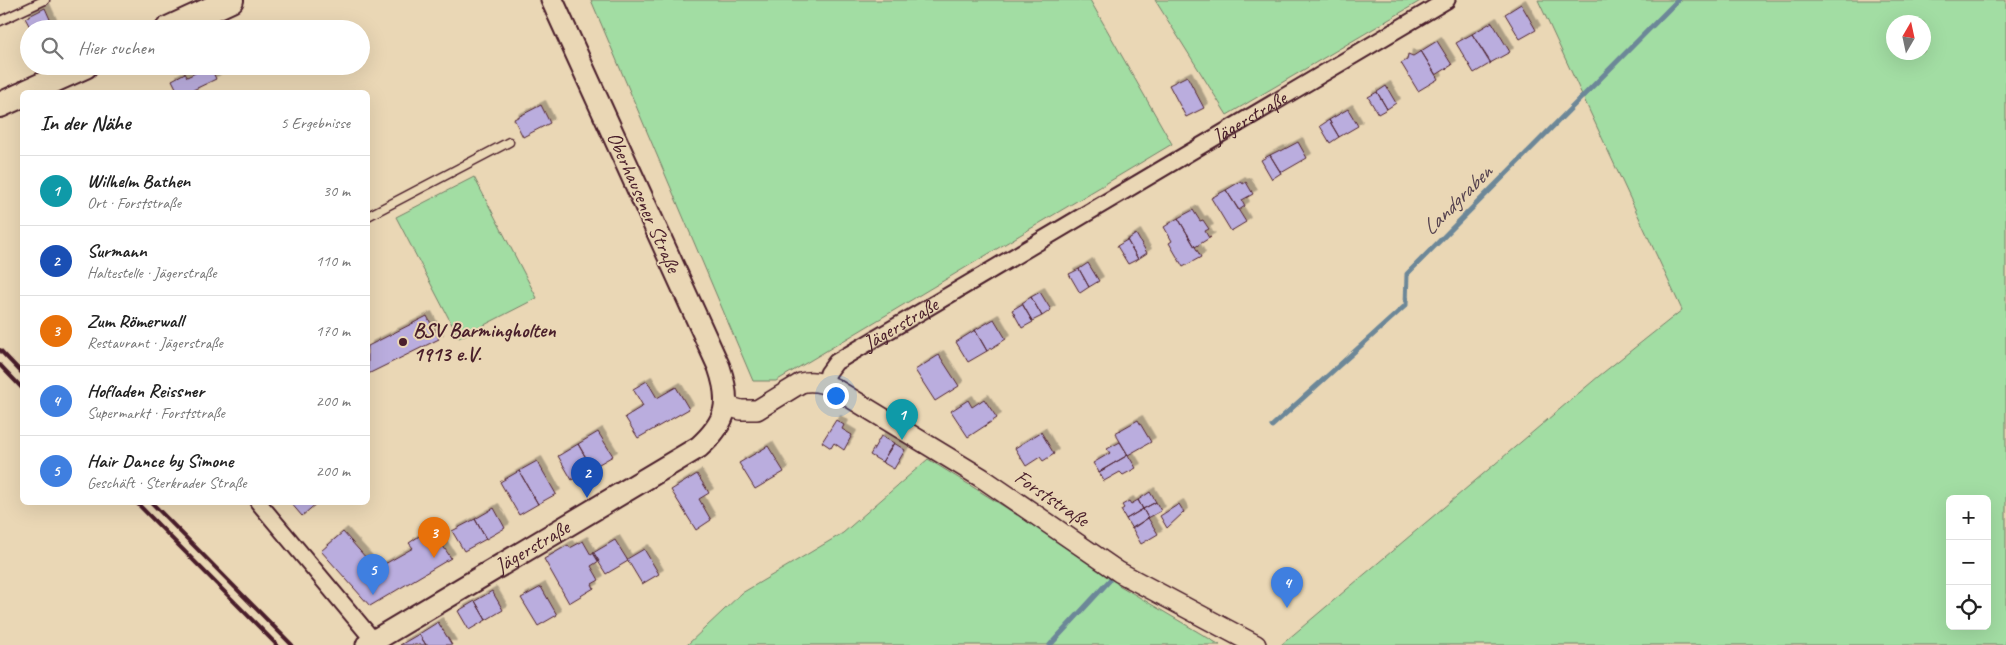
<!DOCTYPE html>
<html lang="de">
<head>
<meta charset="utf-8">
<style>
	:root { --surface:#fff; --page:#f2f2f2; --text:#222; --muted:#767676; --line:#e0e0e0; --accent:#4a1f2b }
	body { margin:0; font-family:Caveat,sans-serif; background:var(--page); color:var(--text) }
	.controls { position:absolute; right:15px; bottom:15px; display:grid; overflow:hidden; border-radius:8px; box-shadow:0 5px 20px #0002 }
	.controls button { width:45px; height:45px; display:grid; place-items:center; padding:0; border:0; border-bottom:1px solid var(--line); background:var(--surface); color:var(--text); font:25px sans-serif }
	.compass { position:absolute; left:1886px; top:15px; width:45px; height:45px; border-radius:50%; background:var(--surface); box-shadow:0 5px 20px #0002; rotate:9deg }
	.you { position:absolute; left:835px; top:395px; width:18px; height:18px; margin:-12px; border:4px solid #fff; border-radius:50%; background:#1a73e8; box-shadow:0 0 0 8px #1a73e833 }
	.badge { display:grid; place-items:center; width:32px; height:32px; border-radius:50%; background:var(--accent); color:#fff; font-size:16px; font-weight:700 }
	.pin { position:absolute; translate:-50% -41px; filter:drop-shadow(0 1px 2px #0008) }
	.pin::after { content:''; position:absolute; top:26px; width:18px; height:15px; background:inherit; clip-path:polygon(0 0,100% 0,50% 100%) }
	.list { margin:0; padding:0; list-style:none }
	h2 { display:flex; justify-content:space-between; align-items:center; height:65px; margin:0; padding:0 20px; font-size:21px }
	h2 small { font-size:16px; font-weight:400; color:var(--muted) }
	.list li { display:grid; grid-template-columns:32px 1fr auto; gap:15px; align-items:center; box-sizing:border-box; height:70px; padding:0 20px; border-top:1px solid var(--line) }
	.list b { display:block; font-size:19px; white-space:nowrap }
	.list p { margin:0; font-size:16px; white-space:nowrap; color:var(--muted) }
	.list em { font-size:16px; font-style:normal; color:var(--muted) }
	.icon { flex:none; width:28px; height:28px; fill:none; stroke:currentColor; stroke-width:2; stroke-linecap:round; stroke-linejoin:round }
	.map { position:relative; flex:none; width:2006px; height:645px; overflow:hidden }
	.search { position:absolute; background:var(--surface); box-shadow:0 5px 20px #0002; left:20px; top:20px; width:350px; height:55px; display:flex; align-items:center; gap:12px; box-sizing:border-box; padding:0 18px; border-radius:28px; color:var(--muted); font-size:19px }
	.panel { position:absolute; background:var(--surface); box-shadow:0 5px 20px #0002; left:20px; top:90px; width:350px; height:415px; border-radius:8px }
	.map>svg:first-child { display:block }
</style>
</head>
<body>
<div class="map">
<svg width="2006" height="645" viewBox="0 0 2006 645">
	<defs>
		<filter id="shadow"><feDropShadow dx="4.5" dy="-4.5" stdDeviation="0" flood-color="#0004"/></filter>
	</defs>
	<rect width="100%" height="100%" fill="#ead7b5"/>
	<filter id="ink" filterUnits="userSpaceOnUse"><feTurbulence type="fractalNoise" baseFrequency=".02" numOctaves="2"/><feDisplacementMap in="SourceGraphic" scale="10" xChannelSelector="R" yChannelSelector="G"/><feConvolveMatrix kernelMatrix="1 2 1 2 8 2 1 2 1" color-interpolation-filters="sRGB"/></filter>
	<g filter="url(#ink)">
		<path fill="#a2dda3" stroke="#767e67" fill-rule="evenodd" d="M591,0H1090L1172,144L776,381H753Z
			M1155,0H1422L1227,115Z
			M1538,0H2006V645H1281L1599,376L1682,310ZM1924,22V52H1894V22ZM1950,499H1987V626H1950Z
			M474,177L537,298L459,338L396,217Z
			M928,459L1117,577V584L1220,645H687L742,593L843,533Z"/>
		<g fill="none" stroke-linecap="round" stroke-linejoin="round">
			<path stroke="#6c8798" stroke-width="5" d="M1272,426L1406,305L1407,274L1678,0
				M1050,645L1109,581"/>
		</g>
		<path fill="#baadde" stroke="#4a1f2b" filter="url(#shadow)" d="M1521,4L1536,30L1520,39L1505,14Z
			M45,8L53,26L47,29H31L25,18Z
			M1492,22L1510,52L1490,63L1472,34Z
			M1472,34L1491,63L1474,73L1456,43Z
			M1437,41L1452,65L1436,75L1421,51Z
			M1421,51L1438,79L1418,91L1401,63L1407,60L1408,54L1413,56Z
			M210,66L216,79L193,90L195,92H178L172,80L185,73L187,77Z
			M1187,76L1204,108L1186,117L1169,85Z
			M1386,86L1396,103L1387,109L1377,92Z
			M1377,92L1387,109L1378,114L1368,97Z
			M541,105L550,123L523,137L514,119Z
			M1348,109L1358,126L1339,137L1329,120Z
			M1329,120L1339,137L1330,143L1320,126Z
			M1298,142L1307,158L1281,173L1270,155L1280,150L1281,151Z
			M1270,155L1281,173L1272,179L1261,160Z
			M1241,181L1243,184L1246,182L1253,194L1242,200L1245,206L1239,210L1226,190Z
			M1226,190L1246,222L1231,231L1211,198Z
			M1193,210L1200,221L1203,220L1209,229L1205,231L1209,238L1211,237L1195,247L1178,218Z
			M1178,218L1201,257L1183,267L1169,243L1172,241L1164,227Z
			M1136,234L1147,253L1138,259L1127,240Z
			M1127,240L1138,259L1128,264L1117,246Z
			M1088,263L1099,281L1089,287L1079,269Z
			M1079,269L1089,287L1080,293L1069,274Z
			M1040,292L1051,310L1042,316L1031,297Z
			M1031,297L1042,316L1032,321L1022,303Z
			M1022,304L1033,322L1022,328L1012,310Z
			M427,316L439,339L368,374V346Z
			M994,319L1006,339L987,351L975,330Z
			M975,330L987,351L968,362L956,342Z
			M939,355L959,386L935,401L915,370Z
			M647,381L657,398L676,387L689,409L638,438L625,417L643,406L633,389Z
			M984,399L997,418L968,437L951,411L968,400L972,407Z
			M836,420L844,425L842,429L852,435L844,450L834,443L831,448L822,442Z
			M1138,420L1151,442L1128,455L1115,433Z
			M598,432L613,456L592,468L578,444Z
			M1041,432L1054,454L1043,461L1040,457L1026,466L1015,448Z
			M881,436L894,443L882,462L870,455Z
			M1120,442L1128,455L1099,472L1093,463L1110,453L1107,449Z
			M894,443L905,450L894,469L882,462Z
			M578,444L592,468L572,480L558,456Z
			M768,446L784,472L755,489L739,463Z
			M1128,455L1136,468L1123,475L1120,472L1104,481L1099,472Z
			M537,461L556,494L538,504L519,471Z
			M519,471L538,504L519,515L500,482Z
			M697,474L709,493L699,499L711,520L696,530L671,490Z
			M1150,492L1156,502L1143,509L1138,500Z
			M1138,500L1143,509L1126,519L1121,510L1124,508L1122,505L1129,501L1131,504Z
			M290,502H318L302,516Z
			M1156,502L1161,511L1148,518L1143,509Z
			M1179,504L1184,512L1167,528L1160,516Z
			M494,508L505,528L486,539L475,519Z
			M1143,509L1148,518L1132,529L1126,519Z
			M1148,518L1158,534L1141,544L1132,528Z
			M475,519L486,539L464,551L452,531Z
			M431,528L451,558L370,606L321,551L343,532L376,569L413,548L409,543Z
			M615,540L628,561L606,574L593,553Z
			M583,541L591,555L594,553L599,561L591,566L599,580L592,584L594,588L569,603L544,559L568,545L570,548Z
			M644,549L659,574L642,584L627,559Z
			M541,587L557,615L538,626L521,598Z
			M492,591L503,610L486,620L475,601Z
			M475,601L486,620L469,630L458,611Z
			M438,622L452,645H426L419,634Z
			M419,634L426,645H400Z"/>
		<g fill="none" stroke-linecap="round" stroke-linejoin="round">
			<defs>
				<path id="service" d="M0,21L45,0
					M368,216L509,142"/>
				<g id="minor">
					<path id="s1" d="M825,384L828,373L836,362L1447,0"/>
					<path d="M258,502L374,641"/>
				</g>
				<path id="tertiary" d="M727,406L741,410H757L801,383C813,380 824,383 834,388L982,478L1119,572L1256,645"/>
				<g id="secondary">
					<path id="s2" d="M367,645L699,447C728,421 731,402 719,367L552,0"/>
				</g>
				<path id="primary" d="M168,29L231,0
					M27,92L85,66
					M0,105L22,95"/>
			</defs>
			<use href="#service" stroke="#4a1f2b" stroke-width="11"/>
			<use href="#minor" stroke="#4a1f2b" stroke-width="19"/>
			<use href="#tertiary" stroke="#4a1f2b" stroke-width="22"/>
			<use href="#secondary" stroke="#4a1f2b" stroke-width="25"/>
			<use href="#primary" stroke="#4a1f2b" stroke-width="28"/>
			<use href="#service" stroke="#ead7b5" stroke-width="8"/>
			<use href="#minor" stroke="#ead7b5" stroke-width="15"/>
			<use href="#tertiary" stroke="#ead7b5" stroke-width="19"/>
			<use href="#secondary" stroke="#ead7b5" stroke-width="21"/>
			<use href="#primary" stroke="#ead7b5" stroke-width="24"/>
			<path stroke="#4a1f2b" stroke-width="4" d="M0,350L22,373
				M0,365L22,388
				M136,502L277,645
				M151,502L292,645"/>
		</g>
	</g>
	<circle fill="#4a1f2b" stroke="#ead7b5" stroke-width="2" cx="403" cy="342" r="5"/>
	<g text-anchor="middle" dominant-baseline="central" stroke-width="4" stroke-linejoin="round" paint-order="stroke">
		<g font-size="21" fill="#4a1f2b" stroke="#ead7b5">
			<text stroke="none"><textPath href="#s1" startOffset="505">Jägerstraße</textPath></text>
			<text transform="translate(644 202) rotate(66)">Oberhausener Straße</text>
			<text stroke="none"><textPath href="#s1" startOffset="100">Jägerstraße</textPath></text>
			<text transform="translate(1052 498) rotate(34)">Forststraße</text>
			<text stroke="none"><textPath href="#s2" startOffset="192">Jägerstraße</textPath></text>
		</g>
		<g font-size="21" font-weight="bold" fill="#4a1f2b" stroke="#ead7b5" text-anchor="start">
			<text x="413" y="330">BSV Barmingholten<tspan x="413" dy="24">1913 e.V.</tspan></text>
		</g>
		<g font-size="22" font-style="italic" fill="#55424f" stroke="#ead7b5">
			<text transform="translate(1457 200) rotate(-45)">Landgraben</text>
		</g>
	</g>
</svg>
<div class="controls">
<button>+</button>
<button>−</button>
<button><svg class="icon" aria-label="locate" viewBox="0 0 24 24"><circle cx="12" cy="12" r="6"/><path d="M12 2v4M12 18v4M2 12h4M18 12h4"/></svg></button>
</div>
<svg class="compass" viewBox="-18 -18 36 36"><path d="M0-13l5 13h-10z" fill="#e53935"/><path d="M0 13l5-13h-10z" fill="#767676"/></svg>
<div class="you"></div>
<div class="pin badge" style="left:902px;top:440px;background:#0f9aa8">1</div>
<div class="pin badge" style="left:587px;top:498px;background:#1a4fb4">2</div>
<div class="pin badge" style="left:434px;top:558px;background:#e8710a">3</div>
<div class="pin badge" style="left:1287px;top:608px;background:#3f7fe0">4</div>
<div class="pin badge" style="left:373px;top:595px;background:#3f7fe0">5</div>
<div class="search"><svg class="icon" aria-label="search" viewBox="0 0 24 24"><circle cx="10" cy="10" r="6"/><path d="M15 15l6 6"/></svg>Hier suchen</div>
<section class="panel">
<h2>In der Nähe<small>5 Ergebnisse</small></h2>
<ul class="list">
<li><span class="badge" style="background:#0f9aa8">1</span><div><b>Wilhelm Bathen</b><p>Ort · Forststraße</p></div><em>30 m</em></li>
<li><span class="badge" style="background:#1a4fb4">2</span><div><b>Surmann</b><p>Haltestelle · Jägerstraße</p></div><em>110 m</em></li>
<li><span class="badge" style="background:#e8710a">3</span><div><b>Zum Römerwall</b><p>Restaurant · Jägerstraße</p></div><em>170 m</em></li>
<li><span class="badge" style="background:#3f7fe0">4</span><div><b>Hofladen Reissner</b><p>Supermarkt · Forststraße</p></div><em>200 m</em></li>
<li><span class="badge" style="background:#3f7fe0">5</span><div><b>Hair Dance by Simone</b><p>Geschäft · Sterkrader Straße</p></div><em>200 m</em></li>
</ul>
</section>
</div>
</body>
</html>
